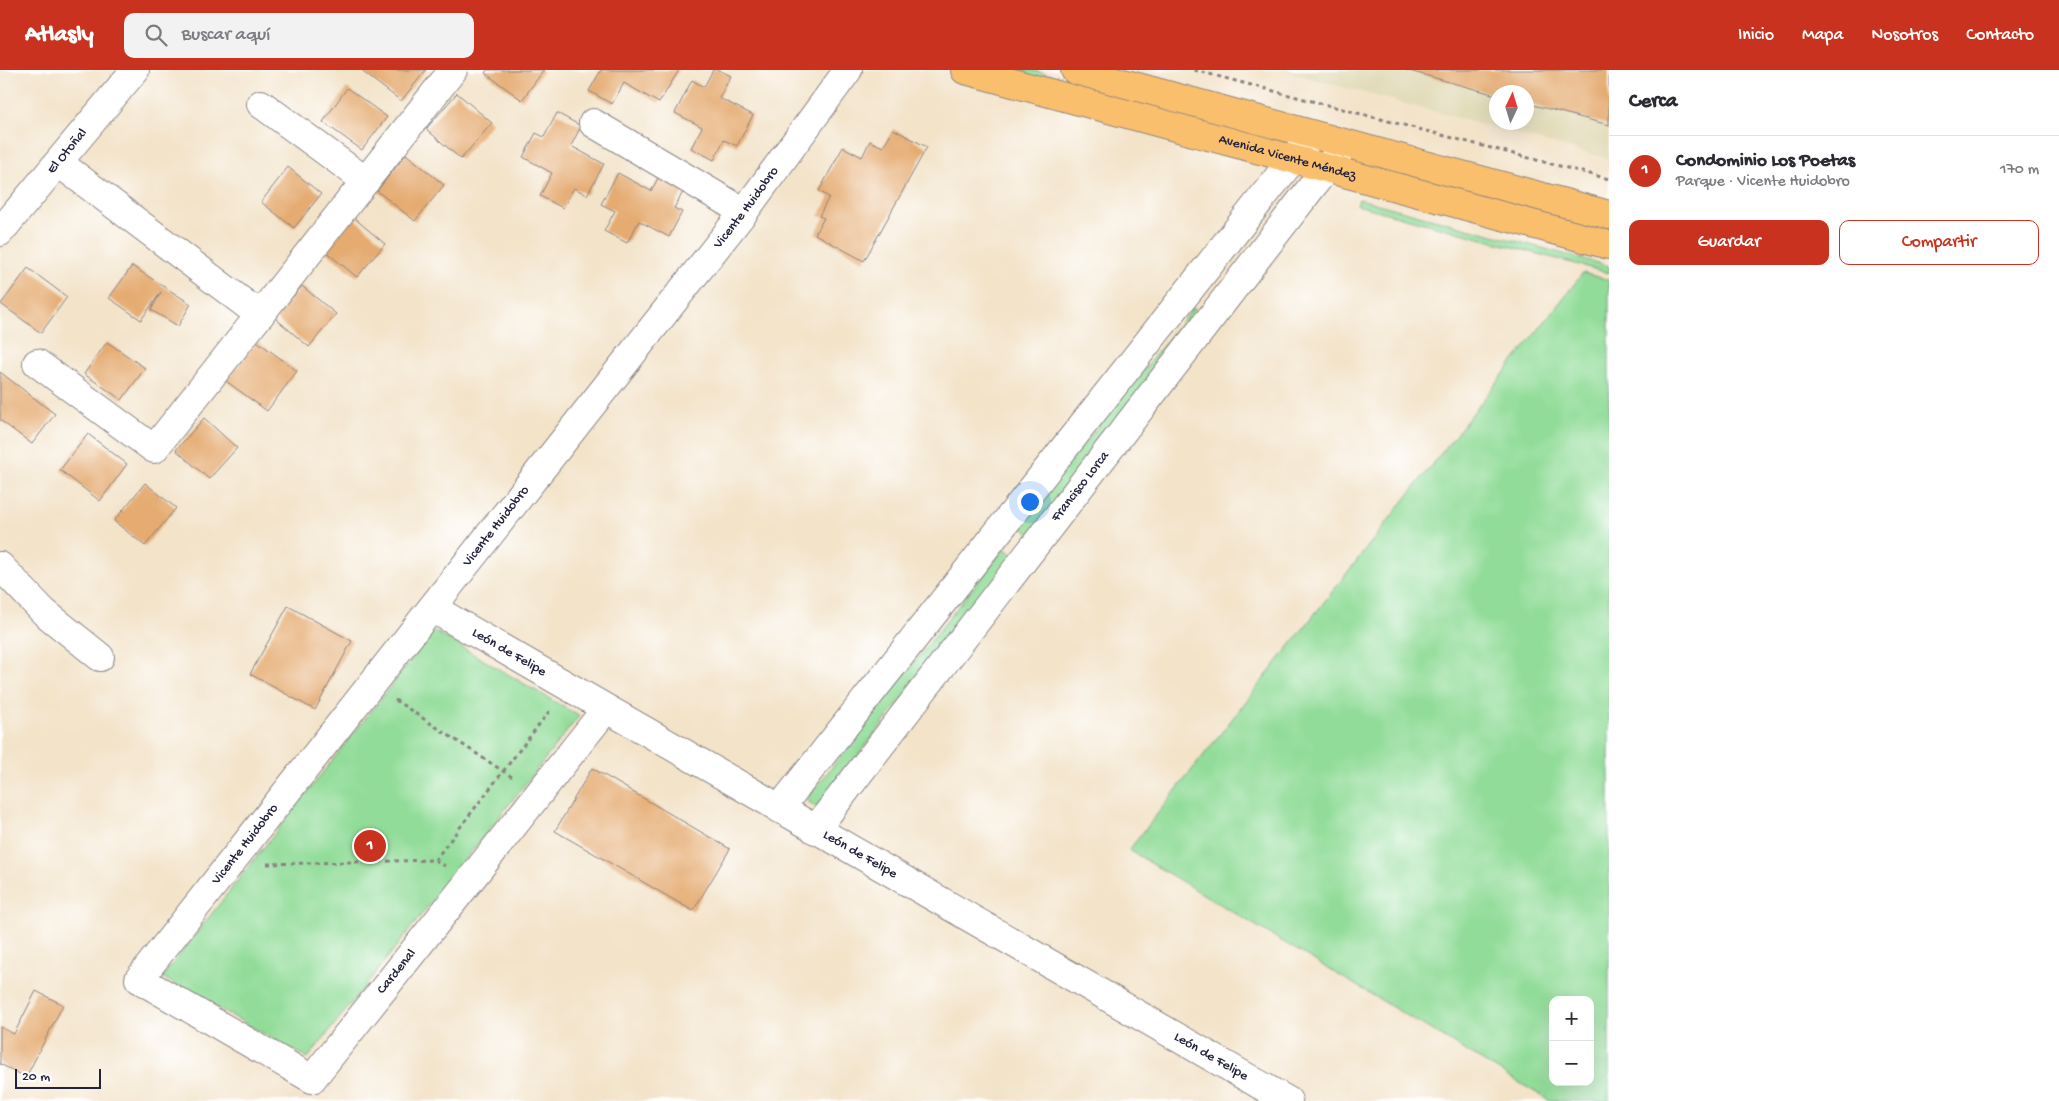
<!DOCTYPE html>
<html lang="es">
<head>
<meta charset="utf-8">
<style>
	:root { --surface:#fff; --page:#f2f2f3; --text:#2b2b33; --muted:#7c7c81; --line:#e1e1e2; --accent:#c8321e }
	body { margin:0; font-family:"Gochi Hand",sans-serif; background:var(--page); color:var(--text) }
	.controls { position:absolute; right:15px; bottom:15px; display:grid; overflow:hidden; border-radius:10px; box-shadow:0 5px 20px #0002 }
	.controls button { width:45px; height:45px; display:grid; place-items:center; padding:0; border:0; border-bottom:1px solid var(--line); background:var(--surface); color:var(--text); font:25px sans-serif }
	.compass { position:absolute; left:1489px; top:15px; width:45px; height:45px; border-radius:50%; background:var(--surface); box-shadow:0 5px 20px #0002; rotate:4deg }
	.scale { position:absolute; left:15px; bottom:12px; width:86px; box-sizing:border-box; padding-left:5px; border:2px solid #22223b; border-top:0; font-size:14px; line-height:18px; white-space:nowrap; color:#22223b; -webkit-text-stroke:4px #fff; paint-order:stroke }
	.you { position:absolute; left:1029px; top:431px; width:18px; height:18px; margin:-12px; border:4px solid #fff; border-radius:50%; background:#1a73e8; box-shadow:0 0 0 8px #1a73e833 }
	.badge { display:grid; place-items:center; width:32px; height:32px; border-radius:50%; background:var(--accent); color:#fff; font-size:16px; font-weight:700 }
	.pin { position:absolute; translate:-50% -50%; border:2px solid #fff; box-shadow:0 1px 5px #0006 }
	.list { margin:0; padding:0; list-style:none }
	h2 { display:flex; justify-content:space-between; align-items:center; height:65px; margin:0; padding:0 20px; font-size:21px }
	h2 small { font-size:16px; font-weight:400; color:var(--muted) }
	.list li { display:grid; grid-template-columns:32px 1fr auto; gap:15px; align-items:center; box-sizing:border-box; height:70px; padding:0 20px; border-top:1px solid var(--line) }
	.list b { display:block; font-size:19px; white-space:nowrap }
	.list p { margin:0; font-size:16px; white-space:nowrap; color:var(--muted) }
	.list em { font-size:16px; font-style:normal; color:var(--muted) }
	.actions { display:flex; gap:10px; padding:15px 20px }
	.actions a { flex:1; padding:11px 0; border:1px solid var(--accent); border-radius:10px; text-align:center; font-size:18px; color:var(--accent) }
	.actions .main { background:var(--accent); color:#fff }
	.icon { flex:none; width:28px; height:28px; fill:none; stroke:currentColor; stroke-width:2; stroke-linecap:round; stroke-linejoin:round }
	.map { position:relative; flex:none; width:1609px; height:1031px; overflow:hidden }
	header { display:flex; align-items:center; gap:30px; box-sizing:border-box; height:70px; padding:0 25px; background:var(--accent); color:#fff }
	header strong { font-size:24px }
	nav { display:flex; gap:28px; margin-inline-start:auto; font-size:18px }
	.search { width:350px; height:45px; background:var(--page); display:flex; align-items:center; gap:12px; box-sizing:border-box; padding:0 18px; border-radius:10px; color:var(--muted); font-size:19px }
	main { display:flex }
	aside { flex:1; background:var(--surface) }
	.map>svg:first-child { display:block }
</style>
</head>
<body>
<header>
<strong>Atlasly</strong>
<div class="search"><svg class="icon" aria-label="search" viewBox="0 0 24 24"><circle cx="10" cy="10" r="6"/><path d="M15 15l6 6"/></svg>Buscar aquí</div>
<nav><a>Inicio</a><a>Mapa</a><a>Nosotros</a><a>Contacto</a></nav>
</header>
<main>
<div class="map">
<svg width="1609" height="1031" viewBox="0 0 1609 1031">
	<rect width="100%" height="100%" fill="#fff"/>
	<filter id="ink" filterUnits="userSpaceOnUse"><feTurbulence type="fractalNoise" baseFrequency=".02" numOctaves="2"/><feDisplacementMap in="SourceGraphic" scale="10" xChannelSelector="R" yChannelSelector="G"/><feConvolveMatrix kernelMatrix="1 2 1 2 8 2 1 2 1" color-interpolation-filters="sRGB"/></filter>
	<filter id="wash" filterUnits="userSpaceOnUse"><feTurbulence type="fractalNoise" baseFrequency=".0096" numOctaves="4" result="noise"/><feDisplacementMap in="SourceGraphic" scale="20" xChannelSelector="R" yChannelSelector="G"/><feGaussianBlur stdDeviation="1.12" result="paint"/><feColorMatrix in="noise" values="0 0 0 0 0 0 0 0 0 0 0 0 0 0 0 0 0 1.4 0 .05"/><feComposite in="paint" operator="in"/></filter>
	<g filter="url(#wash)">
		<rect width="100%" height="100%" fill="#f3e3c9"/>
		<path fill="#e2dcba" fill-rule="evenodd" d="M1280,0H1609V89ZM1496,22H1526V52H1496Z"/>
		<path fill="#91dc98" stroke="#5a7f6a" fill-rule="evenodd" d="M999,0H1032L1280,68L1274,76Z
			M1383,93L1609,155V164L1377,100Z
			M1359,129L1609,196V203L1357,135Z
			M1583,203L1609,210V1031H1550L1129,780ZM1553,930H1590V1012H1553Z
			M1193,238L1204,246L1030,464L1019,455Z
			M1004,478L1014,486L817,738L806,730Z
			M434,561L579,646L308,988L162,907Z"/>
		<g id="blocks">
			<path fill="#e5ab71" d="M364,0H426L401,31L363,2Z
				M487,0H544L522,30L485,3Z
				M601,0H679L659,33L624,13L612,34L589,21Z
				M713,0H719L731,6L719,28L753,45L737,76L724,70L714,90L691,78L702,57L675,43L692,10L704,17Z
				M1406,0H1609V55L1526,33V22H1496V25Z
				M347,18L387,47L362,80L323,52Z
				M457,23L492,53L461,89L426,59Z
				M557,43L581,56L571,76L604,94L587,125L574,118L563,138L540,126L552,103L523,87L536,63L544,67Z
				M893,59L927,77L864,191L815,164L824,148L819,146L829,127L819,121L843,77L862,87L870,71L883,77Z
				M406,84L444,115L415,151L377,121Z
				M288,97L321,124L294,158L261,132Z
				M662,101L687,115L674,138L682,142L669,167L639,151L627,173L604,161L615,141L601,134L618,103L651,121Z
				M353,147L385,174L357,207L325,181Z
				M132,196L191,234L178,256L151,240L161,222L141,250L109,228Z
				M28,198L67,227L41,263L1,234Z
				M302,216L336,244L309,277L275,248Z
				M257,271L297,301L267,341L226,311Z
				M107,272L145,298L122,330L84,304Z
				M0,302L55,344L32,374L0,350Z
				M204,348L237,378L209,409L176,380Z
				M88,364L127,394L100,431L60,400Z
				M145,413L176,438L145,476L114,451Z
				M288,536L352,571L315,640L250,604Z
				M592,698L730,779L693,841L555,761Z
				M36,921L63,935L26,1007L0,994V957L14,964Z"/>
		</g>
	</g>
	<g filter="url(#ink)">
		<use href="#blocks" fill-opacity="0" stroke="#8a8282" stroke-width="1"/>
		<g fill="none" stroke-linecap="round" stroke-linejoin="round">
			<defs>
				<g id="minor">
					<path d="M261,34L366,111"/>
					<path d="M593,53L744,142"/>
					<path d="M59,93L260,245"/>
					<path id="s1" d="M0,162L135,0"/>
					<path d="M37,293L154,379L453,0"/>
					<path d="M0,496L44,542L100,587"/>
					<path id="s2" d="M432,538L1288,1031"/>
					<path id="s3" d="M606,639L312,1009L139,909L744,142L848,0"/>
					<path d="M779,739L1307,71"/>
					<path id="s4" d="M815,760L1345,74"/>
				</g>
				<g id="major">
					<path id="s5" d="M965,0L1609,175"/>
					<path d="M1075,0L1609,145"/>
				</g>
			</defs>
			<use href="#minor" stroke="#8a8282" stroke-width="30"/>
			<use href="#major" stroke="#8a8282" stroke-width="30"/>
			<path stroke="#8a8282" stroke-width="3" stroke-dasharray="4 4" stroke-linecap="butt" d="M1194,0L1609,109
				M395,630L515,709
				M435,790L445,796
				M267,794L435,790L551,639"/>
			<use href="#minor" stroke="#fff" stroke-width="28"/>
			<use href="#major" stroke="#f9bf6d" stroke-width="28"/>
		</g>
	</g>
	<g text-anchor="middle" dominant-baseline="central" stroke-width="4" stroke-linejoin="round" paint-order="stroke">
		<g font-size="14" fill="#22223b" stroke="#fff">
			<text stroke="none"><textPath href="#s1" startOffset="105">El Otoñal</textPath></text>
			<text stroke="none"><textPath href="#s5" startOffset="334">Avenida Vicente Méndez</textPath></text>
			<text stroke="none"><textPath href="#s3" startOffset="1654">Vicente Huidobro</textPath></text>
			<text stroke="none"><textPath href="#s4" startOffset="434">Francisco Lorca</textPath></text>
			<text stroke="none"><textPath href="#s3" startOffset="1249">Vicente Huidobro</textPath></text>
			<text stroke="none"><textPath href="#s2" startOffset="89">León de Felipe</textPath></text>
			<text stroke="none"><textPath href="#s3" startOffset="844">Vicente Huidobro</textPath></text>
			<text stroke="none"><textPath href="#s2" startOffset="494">León de Felipe</textPath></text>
			<text transform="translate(397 902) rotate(-51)">Cardenal</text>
			<text stroke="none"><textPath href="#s2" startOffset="899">León de Felipe</textPath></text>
		</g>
	</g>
</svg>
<div class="controls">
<button>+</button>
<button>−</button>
</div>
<svg class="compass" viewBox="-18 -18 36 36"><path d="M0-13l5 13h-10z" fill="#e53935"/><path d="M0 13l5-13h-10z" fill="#7c7c81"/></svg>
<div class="scale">20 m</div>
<div class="you"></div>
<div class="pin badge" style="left:370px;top:776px">1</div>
</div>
<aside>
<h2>Cerca<small></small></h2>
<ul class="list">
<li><span class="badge">1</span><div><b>Condominio Los Poetas</b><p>Parque · Vicente Huidobro</p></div><em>170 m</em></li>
</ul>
<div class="actions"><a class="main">Guardar</a><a>Compartir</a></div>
</aside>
</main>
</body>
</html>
